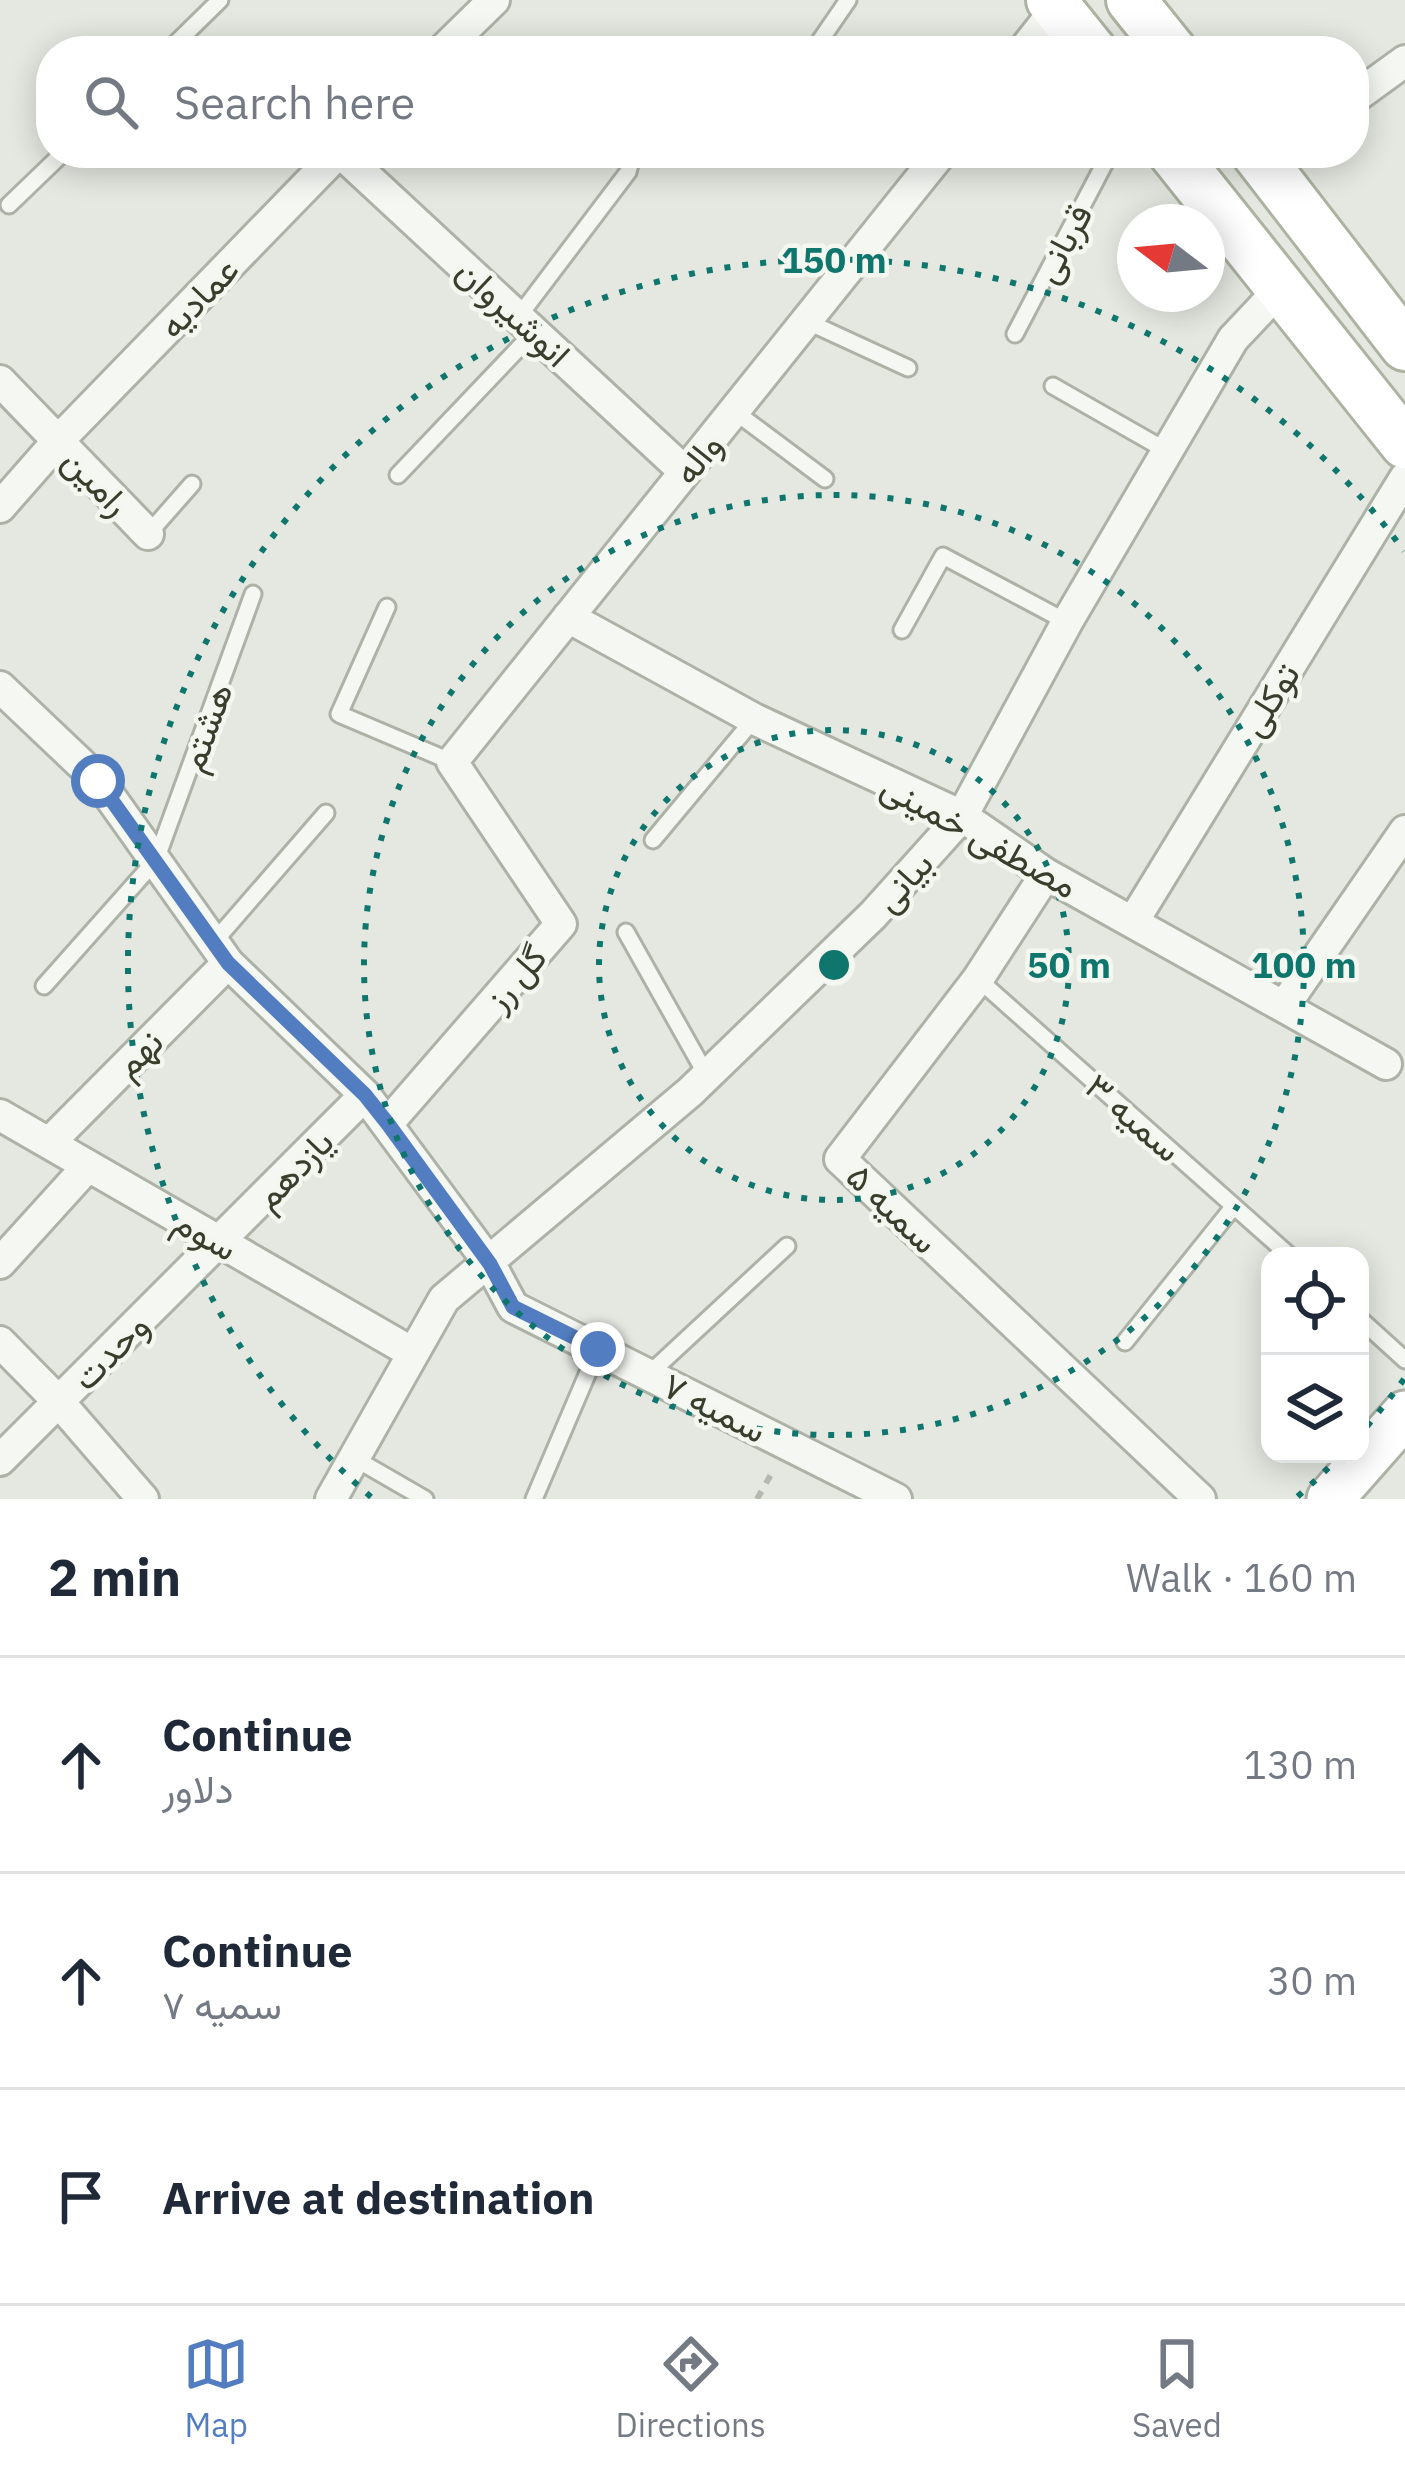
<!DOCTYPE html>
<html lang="en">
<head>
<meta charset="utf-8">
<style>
	:root { --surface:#fff; --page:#f2f2f3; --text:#1f2937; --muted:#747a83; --line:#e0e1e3; --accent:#527ec1 }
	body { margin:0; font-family:"IBM Plex Sans",Vazirmatn,sans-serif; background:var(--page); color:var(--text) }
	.controls { position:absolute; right:36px; bottom:36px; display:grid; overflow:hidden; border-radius:24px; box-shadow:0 6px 30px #0003 }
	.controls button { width:108px; height:108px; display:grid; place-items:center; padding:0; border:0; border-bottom:3px solid var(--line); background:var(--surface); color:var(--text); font:60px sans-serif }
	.compass { position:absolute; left:1117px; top:204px; width:108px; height:108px; border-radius:50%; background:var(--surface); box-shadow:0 6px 30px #0003; rotate:286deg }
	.stop { position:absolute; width:36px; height:36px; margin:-27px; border:9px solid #527ec1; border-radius:50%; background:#fff }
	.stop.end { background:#527ec1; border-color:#fff; box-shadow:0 3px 12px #0008 }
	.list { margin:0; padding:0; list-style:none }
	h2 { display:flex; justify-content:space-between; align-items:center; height:156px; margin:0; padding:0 48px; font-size:51px }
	h2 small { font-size:39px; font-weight:400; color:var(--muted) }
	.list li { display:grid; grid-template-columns:78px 1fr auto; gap:36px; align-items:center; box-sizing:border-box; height:216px; padding:0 48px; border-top:3px solid var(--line) }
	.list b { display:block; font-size:45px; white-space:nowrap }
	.list p { margin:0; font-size:39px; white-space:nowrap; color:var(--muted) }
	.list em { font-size:39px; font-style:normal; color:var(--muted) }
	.icon { flex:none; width:66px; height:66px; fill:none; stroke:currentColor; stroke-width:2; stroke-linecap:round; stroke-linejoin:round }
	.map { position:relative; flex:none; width:1405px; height:1499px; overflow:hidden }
	.search { position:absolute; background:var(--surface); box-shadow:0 6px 30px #0003; left:36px; right:36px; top:36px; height:132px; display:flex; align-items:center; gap:30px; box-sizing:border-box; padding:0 42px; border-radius:48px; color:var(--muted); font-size:45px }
	.sheet { height:804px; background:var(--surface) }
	nav { display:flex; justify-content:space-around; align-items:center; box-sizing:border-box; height:168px; border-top:3px solid var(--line); background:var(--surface); font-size:33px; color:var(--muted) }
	nav a { display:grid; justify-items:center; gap:6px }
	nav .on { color:var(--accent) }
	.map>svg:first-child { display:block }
</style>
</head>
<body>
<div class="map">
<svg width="1405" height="1499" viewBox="0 0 1405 1499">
	<rect width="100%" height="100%" fill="#e5e8e1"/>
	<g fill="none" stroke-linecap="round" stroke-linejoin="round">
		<defs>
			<path id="lane" d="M168,51L220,0
				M813,51L848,0
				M9,205L63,153
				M519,316L628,172L633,153
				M806,321L908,368
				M1015,334L1110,153
				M1053,386L1167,451
				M734,411L825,479
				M398,475L535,331
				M148,534L192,484
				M387,607L339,714L452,762
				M902,630L943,556L1067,622
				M653,840L754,719
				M626,932L707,1076
				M213,943L326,813
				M978,979L1290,1256
				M44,986L156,860L253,594
				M1360,1319L1405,1360
				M1125,1342L1234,1206
				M649,1374L787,1246
				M354,1458L425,1499
				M534,1499L598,1349"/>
			<path id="street" d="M442,51L494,0
				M1023,51L1057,8
				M1354,98L1405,61
				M341,153L685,472
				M0,381L148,534
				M0,507L58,441L338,153
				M568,617L754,719L962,816L1046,874L1386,1064
				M0,687L98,780L228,963L365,1095L490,1264L513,1307L896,1499
				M1046,874L978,979L840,1159L1200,1499
				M1134,920L1405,478
				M1284,1006L1405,831
				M0,1115L411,1352
				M388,1123L561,924L452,762L941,153
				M49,1143L228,963
				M0,1263L88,1166
				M0,1342L59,1402L143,1499
				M0,1460L365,1095
				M331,1499L444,1299L690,1092L873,915L962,816L1067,622L1233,339L1281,288"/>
			<path id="secondary" d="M1330,1499L1405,1414"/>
			<path id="primary" d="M1051,0L1092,51
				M1131,0L1172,51
				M1173,153L1405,444
				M1256,153L1405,346"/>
		</defs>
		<use href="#lane" stroke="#adb2a7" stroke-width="21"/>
		<use href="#street" stroke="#adb2a7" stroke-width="36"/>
		<use href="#secondary" stroke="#adb2a7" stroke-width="51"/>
		<use href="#primary" stroke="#acb3a1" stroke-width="54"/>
		<path stroke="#b4b8af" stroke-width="6" stroke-dasharray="9 9" stroke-linecap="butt" d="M757,1499L773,1471"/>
		<use href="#lane" stroke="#f5f7f3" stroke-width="15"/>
		<use href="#street" stroke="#f5f7f3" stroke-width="30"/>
		<use href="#secondary" stroke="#fff" stroke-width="45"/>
		<use href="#primary" stroke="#fff" stroke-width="48"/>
	</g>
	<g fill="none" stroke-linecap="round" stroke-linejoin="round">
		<path stroke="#527ec1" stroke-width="15" d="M98,781L228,963L365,1095L388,1124L490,1264L513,1307L598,1349"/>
	</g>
	<g fill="none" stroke="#0f766e" stroke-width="6" stroke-dasharray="6 12">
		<circle cx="834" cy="965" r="235"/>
		<circle cx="834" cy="965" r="470"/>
		<path d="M1404 1379A705 705 0 0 1 1362 1432M1341 1455A705 705 0 0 1 1297 1497M371 1497A705 705 0 1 1 1404 551"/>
	</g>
	<g text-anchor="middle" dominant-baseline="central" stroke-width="9" stroke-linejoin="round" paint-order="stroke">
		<g font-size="36" fill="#373e2b" stroke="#f4f6f0">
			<text transform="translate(1062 243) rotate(-62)">قربانی</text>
			<text transform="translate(198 297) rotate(-46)">عمادیه</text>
			<text transform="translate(514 312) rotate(43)">انوشیروان</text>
			<text transform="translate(697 458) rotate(-51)">واله</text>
			<text transform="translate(97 481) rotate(46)">رامین</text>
			<text transform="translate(1269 699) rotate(-58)">توکلی</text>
			<text transform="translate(205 727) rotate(-70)">هشتم</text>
			<text transform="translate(980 835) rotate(29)">مصطفی خمینی</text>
			<text transform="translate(903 881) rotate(-48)">بیانی</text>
			<text transform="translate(515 977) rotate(-49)">گل رز</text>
			<text transform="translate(138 1053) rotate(-45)">نهم</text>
			<text transform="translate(1134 1117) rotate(41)">سمیه ۳</text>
			<text transform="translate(293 1169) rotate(-46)">یازدهم</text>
			<text transform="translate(893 1208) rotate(44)">سمیه ۵</text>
			<text transform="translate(206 1234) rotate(30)">سوم</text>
			<text transform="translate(110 1351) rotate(-45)">وحدت</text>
			<text transform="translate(715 1407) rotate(27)">سمیه ۷</text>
		</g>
	</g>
	<circle cx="834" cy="965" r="18" fill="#0f766e" stroke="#f4f6f0" stroke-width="6"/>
	<g font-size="36" text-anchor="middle" font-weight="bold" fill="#0f766e" stroke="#f4f6f0" stroke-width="9" stroke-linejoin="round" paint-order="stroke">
		<text x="834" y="273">150 m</text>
		<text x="1069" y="978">50 m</text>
		<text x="1304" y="978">100 m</text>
	</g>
</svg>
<div class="controls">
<button><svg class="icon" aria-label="locate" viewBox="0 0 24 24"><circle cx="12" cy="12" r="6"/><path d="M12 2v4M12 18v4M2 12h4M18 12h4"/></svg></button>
<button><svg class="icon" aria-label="layers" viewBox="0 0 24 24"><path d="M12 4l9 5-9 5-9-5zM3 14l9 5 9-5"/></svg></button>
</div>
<svg class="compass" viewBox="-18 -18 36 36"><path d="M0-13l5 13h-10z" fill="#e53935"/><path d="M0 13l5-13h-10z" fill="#747a83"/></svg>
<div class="stop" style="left:98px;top:781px"></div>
<div class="stop end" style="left:598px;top:1349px"></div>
<div class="search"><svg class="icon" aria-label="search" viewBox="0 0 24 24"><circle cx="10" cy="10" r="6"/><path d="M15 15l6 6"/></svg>Search here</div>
</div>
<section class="sheet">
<h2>2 min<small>Walk · 160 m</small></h2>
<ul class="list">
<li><svg class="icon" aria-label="ahead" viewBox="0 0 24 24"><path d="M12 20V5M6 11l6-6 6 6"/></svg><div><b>Continue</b><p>دلاور</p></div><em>130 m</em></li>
<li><svg class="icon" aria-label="ahead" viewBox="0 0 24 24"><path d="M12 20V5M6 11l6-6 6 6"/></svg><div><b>Continue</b><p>سمیه ۷</p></div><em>30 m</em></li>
<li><svg class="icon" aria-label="arrive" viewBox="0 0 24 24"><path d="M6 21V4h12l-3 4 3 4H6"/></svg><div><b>Arrive at destination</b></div></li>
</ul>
</section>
<nav>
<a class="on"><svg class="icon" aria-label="map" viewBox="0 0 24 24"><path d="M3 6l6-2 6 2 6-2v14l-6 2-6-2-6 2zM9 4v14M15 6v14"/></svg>Map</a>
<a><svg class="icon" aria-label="directions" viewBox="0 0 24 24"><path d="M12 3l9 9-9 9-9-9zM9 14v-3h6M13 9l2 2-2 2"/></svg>Directions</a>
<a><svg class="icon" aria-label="saved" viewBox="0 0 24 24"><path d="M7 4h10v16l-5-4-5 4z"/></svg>Saved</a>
</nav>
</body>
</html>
